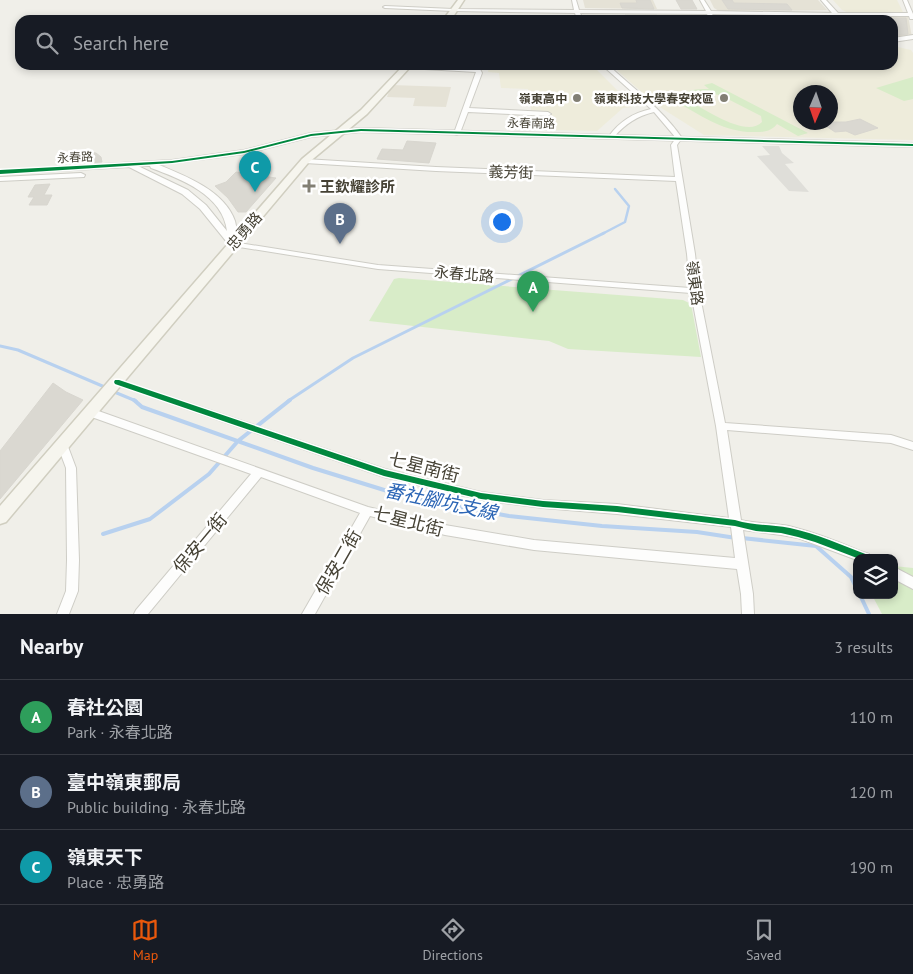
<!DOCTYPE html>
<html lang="en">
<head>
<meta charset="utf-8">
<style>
	:root { --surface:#171b24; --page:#20242c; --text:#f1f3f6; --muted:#9ea1a6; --line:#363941; --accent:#ea580c }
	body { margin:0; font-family:"PT Sans","Noto Sans TC",sans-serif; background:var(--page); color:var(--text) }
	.controls { position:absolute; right:15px; bottom:15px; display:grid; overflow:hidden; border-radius:10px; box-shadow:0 2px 8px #0003 }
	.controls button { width:45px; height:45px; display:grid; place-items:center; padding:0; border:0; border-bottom:1px solid var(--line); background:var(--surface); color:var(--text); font:25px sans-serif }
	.compass { position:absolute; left:793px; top:85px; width:45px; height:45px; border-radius:50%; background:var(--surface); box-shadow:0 2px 8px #0003; rotate:182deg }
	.you { position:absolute; left:501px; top:221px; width:18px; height:18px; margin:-12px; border:4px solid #fff; border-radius:50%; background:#1a73e8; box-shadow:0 0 0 8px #1a73e833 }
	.badge { display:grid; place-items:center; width:32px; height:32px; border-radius:50%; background:var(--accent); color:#fff; font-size:16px; font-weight:700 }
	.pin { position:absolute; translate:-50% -41px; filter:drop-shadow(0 1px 2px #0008) }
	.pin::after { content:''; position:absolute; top:26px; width:18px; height:15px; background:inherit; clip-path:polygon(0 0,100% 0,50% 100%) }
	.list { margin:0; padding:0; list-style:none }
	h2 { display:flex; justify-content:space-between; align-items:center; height:65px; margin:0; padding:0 20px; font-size:21px }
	h2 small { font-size:16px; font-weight:400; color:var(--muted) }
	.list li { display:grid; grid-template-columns:32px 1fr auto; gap:15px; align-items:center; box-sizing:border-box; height:75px; padding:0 20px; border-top:1px solid var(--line) }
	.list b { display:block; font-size:19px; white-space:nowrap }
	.list p { margin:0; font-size:16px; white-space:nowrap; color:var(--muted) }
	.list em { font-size:16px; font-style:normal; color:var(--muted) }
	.icon { flex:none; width:28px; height:28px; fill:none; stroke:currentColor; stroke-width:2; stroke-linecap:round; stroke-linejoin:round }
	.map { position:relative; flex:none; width:913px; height:614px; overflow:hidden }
	.search { position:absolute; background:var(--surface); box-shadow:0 2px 8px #0003; left:15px; right:15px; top:15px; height:55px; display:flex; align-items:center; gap:12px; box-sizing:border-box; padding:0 18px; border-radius:15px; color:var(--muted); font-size:19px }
	.sheet { height:290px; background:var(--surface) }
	nav { display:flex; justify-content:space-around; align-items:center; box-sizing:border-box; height:70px; border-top:1px solid var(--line); background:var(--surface); font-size:14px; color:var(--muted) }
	nav a { display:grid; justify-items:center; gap:2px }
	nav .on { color:var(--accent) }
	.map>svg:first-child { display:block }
</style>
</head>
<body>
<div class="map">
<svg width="913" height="614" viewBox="0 0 913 614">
	<rect width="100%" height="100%" fill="#f0efe9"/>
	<path fill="#e5e2d6" d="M583,0H653L657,9L585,8Z
		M710,0H818L827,10L719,11L714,8Z
		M839,15L908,16L912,37L893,38V20H844Z
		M391,85L451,87L446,107L413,106L415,98L387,97Z"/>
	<path fill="#eeecdb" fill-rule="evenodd" d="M833,0H897L903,12L849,13L842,10Z
		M893,46L911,50L913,53V140L704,135L655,104L611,65H893ZM800,92H830V122H800Z
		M489,65H592L634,107L623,108L597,131L551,130L547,111L531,110L528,89L501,88L499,73L488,72Z"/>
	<path fill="#d8ecc8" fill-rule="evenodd" d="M913,77V99L904,101L876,88Z
		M712,83L808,133L798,136L777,124C772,131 764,132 756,132C726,133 705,118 680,104L678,99C686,89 697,89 709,89L704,85ZM703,93L720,95L761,116L762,122C747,138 708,111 692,103L690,99L692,95Z
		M399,278L683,300L691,304L701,357L568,349L549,341L369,321L394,279Z
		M894,566L913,568V614H882L872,595H894Z"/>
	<path fill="#dfded9" d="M762,146H779L782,153L794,163L785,164L809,192L789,191L757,156L770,155Z"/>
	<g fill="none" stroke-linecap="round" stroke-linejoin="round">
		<path stroke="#b8d1ef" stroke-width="2.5" d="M602,234L625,222L629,206L615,189"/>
		<path stroke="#b8d1ef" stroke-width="3" d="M0,346L18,350L107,388
			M112,391L136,401
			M288,401L353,358L604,233"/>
		<path stroke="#b8d1ef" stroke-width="4" d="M134,400L142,407L313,468L410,498L509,516L602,526L697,532L736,538
			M103,534L150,519L209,474L238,441L290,400
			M742,538L816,546L851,577L857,589
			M860,595L869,614"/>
	</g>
	<path fill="#dad8d1" stroke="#d8d6cf" d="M636,0H650L654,9L622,8L620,3H637Z
		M676,0H692L697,9H681Z
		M722,0H732L734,3L787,4L792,10L728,9Z
		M625,15H657L659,20H626Z
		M732,16L797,17L799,20H734Z
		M893,18H906L908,34L893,36Z
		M860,119L878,128L855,135L846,131L835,132L820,122H846Z
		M407,141L436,143L429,163L377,159L382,149L403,150Z
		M86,152L96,153L101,157L102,162L87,163Z
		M236,172L276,178L246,212H238L228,198L215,186L226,182Z
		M50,184L44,195H52L47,205H29L34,197H28L35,185Z
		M53,383L66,392L83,400L0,499V451Z"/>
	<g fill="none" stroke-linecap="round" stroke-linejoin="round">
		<defs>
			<path id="minor" d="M572,0H576L579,10L706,11L700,0H704L711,11L832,13L821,0H826L838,13H908L903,0H907L913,14V19H910L909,16H840L838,17L835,16L712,14L716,20H710L707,14L580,13L583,20H577L575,13L453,11L385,8L383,7L385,6L453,9L574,10Z
				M913,35V39L893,42V38Z
				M405,65L480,69L482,73L469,108L548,112L551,114L548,116L468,112L460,133L457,135L455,134L454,133L476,72L407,68L405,67Z
				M602,65H608C634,89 662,109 682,138L677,145L695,254L699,291L725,423L891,435L913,442V450L891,443L727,430L741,520C757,524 773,523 789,526C813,532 837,541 860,551L869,554L871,558H857V560L798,538L781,535L743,530L753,594L754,614H742L741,594L737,569L534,550L445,535L370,516L315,614H302L360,513L261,477L148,614H134L136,610L251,474L86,415L85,412L86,409L90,408L368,507L445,525L534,540L735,558L731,527L617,514L543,508L481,500L384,477L114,384L112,382L114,380H120L385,469L481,492L543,500L617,504L729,518L716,426L691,293L378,269L233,246L229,244L233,242L378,265L690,288L687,254L676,181L436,171L305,163L302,161L305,159L436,167L675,177L671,145L676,138L654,112C637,116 625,124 614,137H610L609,136C620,121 633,113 651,109Z
				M62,440L66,441L67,444L76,468L79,560L78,591L69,614H57L66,591L67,560L66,468L57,444L58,441Z
				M894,567L913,577V589L894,579Z"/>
			<path id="tertiary" d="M361,128L913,143V147L361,132L311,137L244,154L159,165C186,176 225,191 235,221C237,228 237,237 238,244L233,247L230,246L200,209L182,194L129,167L0,174V170L172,160L244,150L311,133ZM138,166H150L151,168C181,179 223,195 227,231L206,205L188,190Z
				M81,173L85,175L84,177L0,181V177Z"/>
			<path id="secondary" d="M458,0H464L451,20H443Z
				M404,65H412L367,114L308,163L6,522L0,524V506L302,159L361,110Z"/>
		</defs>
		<use href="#minor" stroke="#cecdc6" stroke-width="2"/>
		<use href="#tertiary" stroke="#cecdc6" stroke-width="2"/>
		<use href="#secondary" stroke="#d0cec0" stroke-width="3"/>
		<use href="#minor" fill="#fdfdfc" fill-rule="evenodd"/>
		<use href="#tertiary" fill="#fdfdfc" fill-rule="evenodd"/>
		<use href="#secondary" fill="#f6f5ee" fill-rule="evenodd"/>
		<defs>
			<path id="cycleway" d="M361,129L913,144V146L361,131L311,136L244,153L172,163L0,174V170L172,161L244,151L311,134Z
				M115,380H119L385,470L481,493L543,501L617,506L735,520C753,526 771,524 790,528C817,534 842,545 868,555L869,558H857L815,542L798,537L781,533L756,531L735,526L617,512L543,507L481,499L384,476L115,384L114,382Z"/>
		</defs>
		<use href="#cycleway" stroke="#fff" stroke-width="3"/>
		<use href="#cycleway" fill="#00873e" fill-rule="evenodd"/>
	</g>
	<g fill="#827f74" stroke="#fff" stroke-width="2">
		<circle cx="577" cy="98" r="5"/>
		<circle cx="724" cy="98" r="5"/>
		<path d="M306.5 178.5h5v5h5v5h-5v5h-5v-5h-5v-5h5z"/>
	</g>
	<g text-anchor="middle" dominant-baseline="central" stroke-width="5" stroke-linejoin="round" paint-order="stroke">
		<g font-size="12" font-weight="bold" fill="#464235" stroke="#fff" text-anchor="end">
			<text x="567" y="98">嶺東高中</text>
			<text x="714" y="98">嶺東科技大學春安校區</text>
		</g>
		<g font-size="12" fill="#464235" stroke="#fff">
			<text transform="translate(531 123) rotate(1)">永春南路</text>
			<text transform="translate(75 157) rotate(-3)">永春路</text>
		</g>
		<g font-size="15" fill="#464235" stroke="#fff">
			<text transform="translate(511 172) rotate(2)">義芳街</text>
			<text transform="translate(244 231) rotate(-49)">忠勇路</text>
			<text transform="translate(464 274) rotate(5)">永春北路</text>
			<text transform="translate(695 283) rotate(82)">嶺東路</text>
		</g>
		<g font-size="15" font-weight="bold" fill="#464235" stroke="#fff" text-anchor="start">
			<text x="320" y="186">王欽耀診所</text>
		</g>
		<g font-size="18" fill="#464235" stroke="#fff">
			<text transform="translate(424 467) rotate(14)">七星南街</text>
			<text transform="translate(408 521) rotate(14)">七星北街</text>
			<text transform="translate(200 543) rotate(-50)">保安一街</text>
			<text transform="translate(338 562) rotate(-60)">保安二街</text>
		</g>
		<g font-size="19" font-style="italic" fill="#2b65b5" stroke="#fff">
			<text transform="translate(441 501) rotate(12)">番社腳坑支線</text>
		</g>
	</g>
</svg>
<div class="controls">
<button><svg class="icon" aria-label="layers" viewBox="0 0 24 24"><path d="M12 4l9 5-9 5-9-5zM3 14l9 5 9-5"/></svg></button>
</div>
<svg class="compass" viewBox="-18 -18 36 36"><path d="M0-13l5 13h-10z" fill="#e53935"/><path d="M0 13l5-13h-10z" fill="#9ea1a6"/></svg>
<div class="you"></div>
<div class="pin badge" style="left:533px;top:312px;background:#2e9e5b">A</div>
<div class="pin badge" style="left:340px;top:244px;background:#5c6f8a">B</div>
<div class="pin badge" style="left:255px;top:192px;background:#0f9aa8">C</div>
<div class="search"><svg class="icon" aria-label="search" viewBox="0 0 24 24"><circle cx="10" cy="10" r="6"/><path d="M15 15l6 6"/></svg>Search here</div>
</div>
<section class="sheet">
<h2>Nearby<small>3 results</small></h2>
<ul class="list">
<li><span class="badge" style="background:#2e9e5b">A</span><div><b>春社公園</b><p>Park · 永春北路</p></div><em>110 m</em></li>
<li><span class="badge" style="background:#5c6f8a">B</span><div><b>臺中嶺東郵局</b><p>Public building · 永春北路</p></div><em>120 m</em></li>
<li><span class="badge" style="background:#0f9aa8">C</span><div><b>嶺東天下</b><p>Place · 忠勇路</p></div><em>190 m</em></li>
</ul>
</section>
<nav>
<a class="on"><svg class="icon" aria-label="map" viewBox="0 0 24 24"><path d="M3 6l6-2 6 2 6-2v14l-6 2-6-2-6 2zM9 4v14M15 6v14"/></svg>Map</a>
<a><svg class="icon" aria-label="directions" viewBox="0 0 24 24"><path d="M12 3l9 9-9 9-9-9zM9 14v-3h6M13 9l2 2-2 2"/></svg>Directions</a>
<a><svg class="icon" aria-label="saved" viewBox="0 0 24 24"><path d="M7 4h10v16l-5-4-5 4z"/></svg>Saved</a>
</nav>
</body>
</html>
